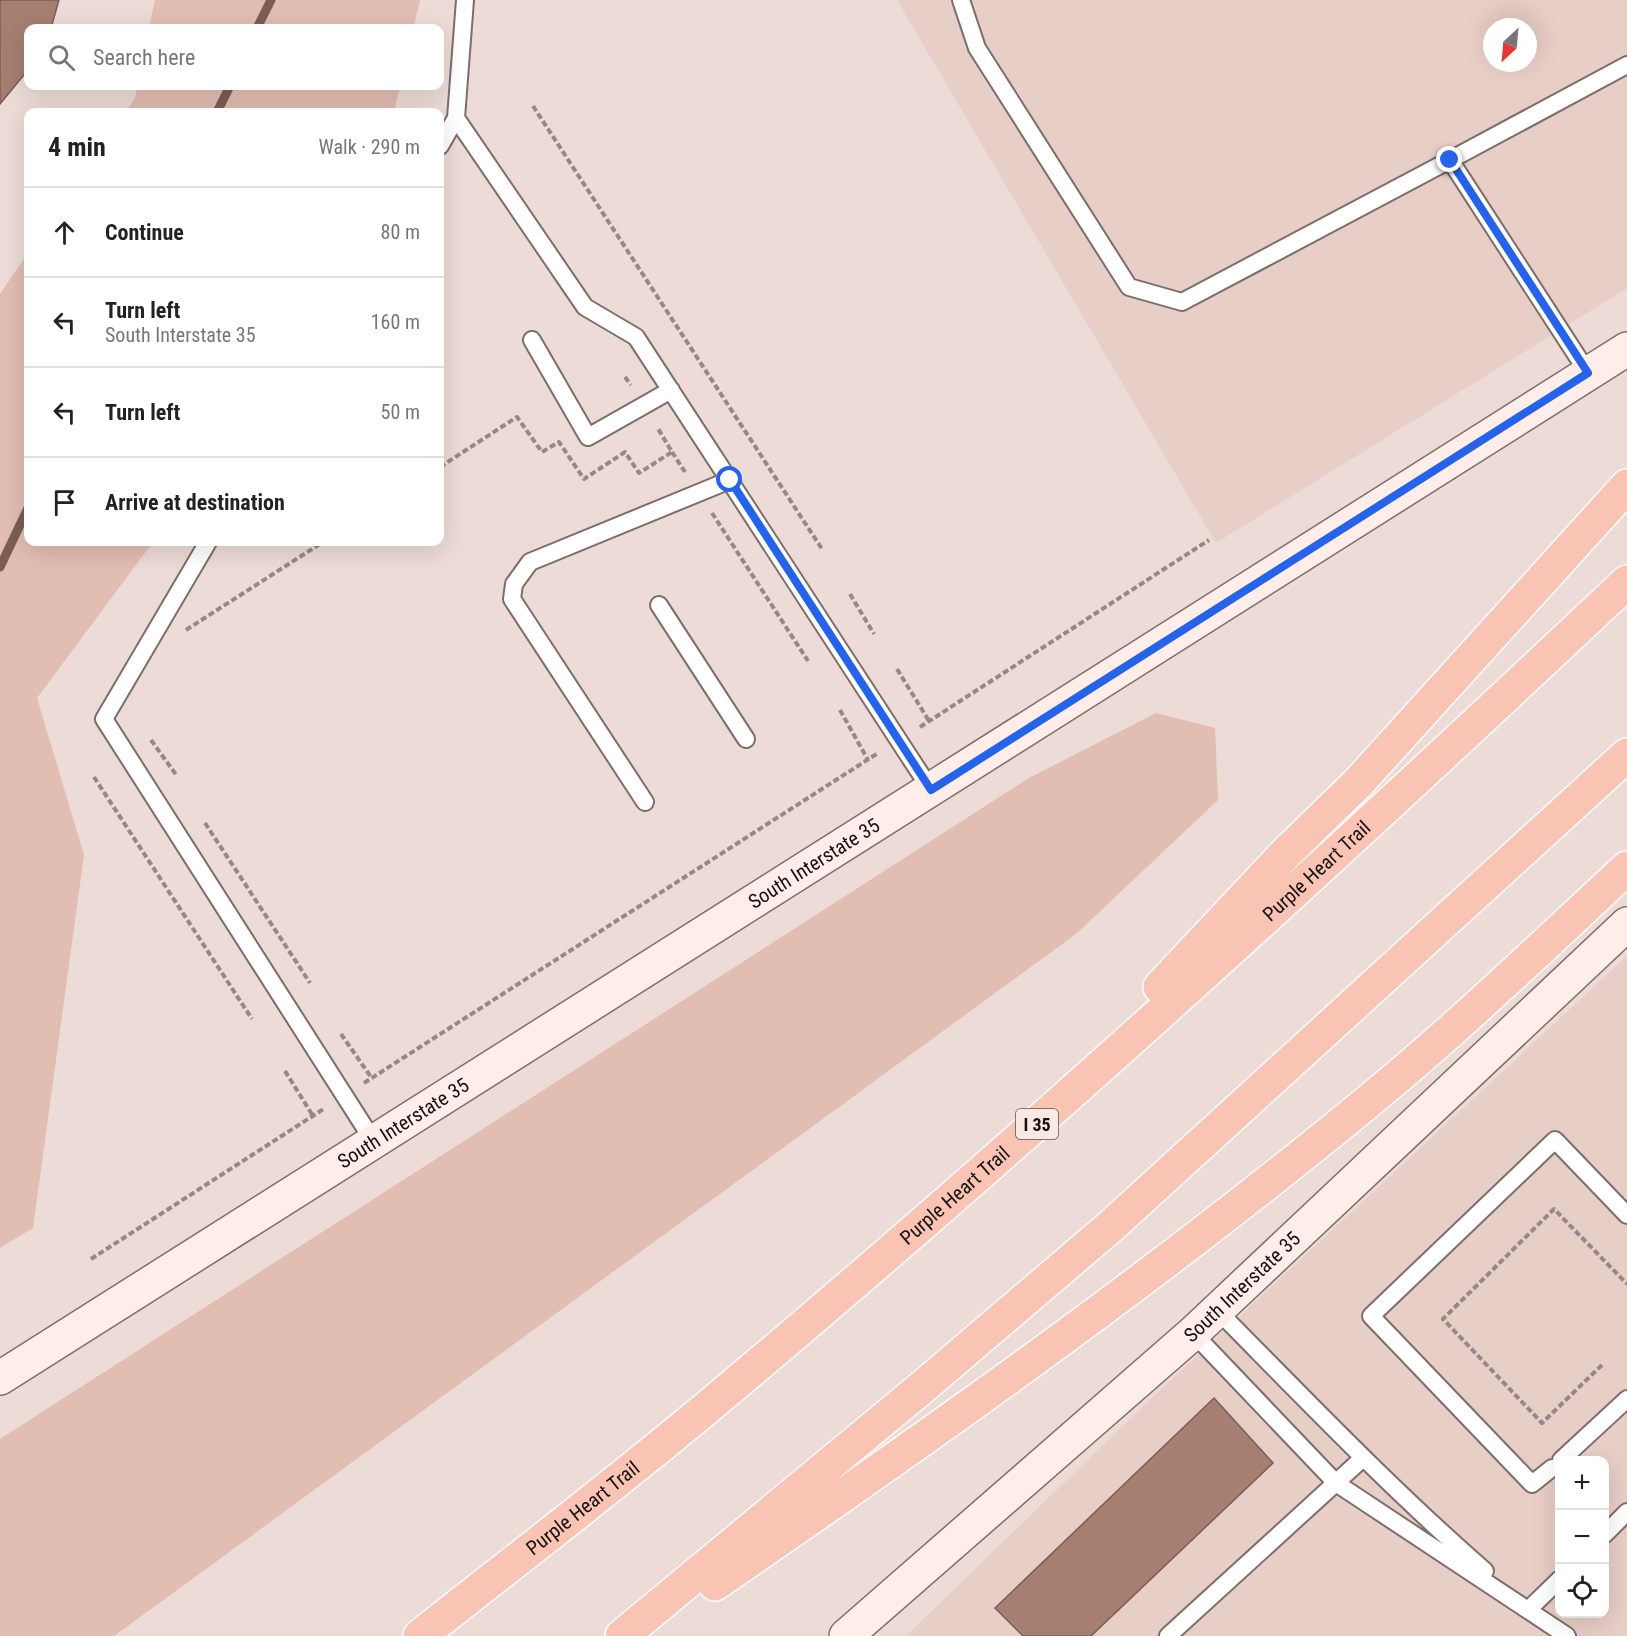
<!DOCTYPE html>
<html lang="en">
<head>
<meta charset="utf-8">
<style>
	:root { --surface:#fff; --page:#f6f6f6; --text:#222; --muted:#767676; --line:#e0e0e0 }
	body { margin:0; font-family:"Roboto Condensed",sans-serif; background:var(--page); color:var(--text) }
	.controls { position:absolute; right:18px; bottom:18px; display:grid; overflow:hidden; border-radius:12px; box-shadow:0 6px 24px #0002 }
	.controls button { width:54px; height:54px; display:grid; place-items:center; padding:0; border:0; border-bottom:2px solid var(--line); background:var(--surface); color:var(--text); font:30px sans-serif }
	.compass { position:absolute; left:1483px; top:18px; width:54px; height:54px; border-radius:50%; background:var(--surface); box-shadow:0 6px 24px #0002; rotate:206deg }
	.stop { position:absolute; width:18px; height:18px; margin:-14px; border:4px solid #2563eb; border-radius:50%; background:#fff }
	.stop.end { background:#2563eb; border-color:#fff; box-shadow:0 2px 6px #0008 }
	.list { margin:0; padding:0; list-style:none }
	h2 { display:flex; justify-content:space-between; align-items:center; height:78px; margin:0; padding:0 24px; font-size:26px }
	h2 small { font-size:20px; font-weight:400; color:var(--muted) }
	.list li { display:grid; grid-template-columns:39px 1fr auto; gap:18px; align-items:center; box-sizing:border-box; height:90px; padding:0 24px; border-top:2px solid var(--line) }
	.list b { display:block; font-size:22px; white-space:nowrap }
	.list p { margin:0; font-size:20px; white-space:nowrap; color:var(--muted) }
	.list em { font-size:20px; font-style:normal; color:var(--muted) }
	.icon { flex:none; width:33px; height:33px; fill:none; stroke:currentColor; stroke-width:2; stroke-linecap:round; stroke-linejoin:round }
	.map { position:relative; flex:none; width:1627px; height:1636px; overflow:hidden }
	.search { position:absolute; background:var(--surface); box-shadow:0 6px 24px #0002; left:24px; top:24px; width:420px; height:66px; display:flex; align-items:center; gap:15px; box-sizing:border-box; padding:0 21px; border-radius:12px; color:var(--muted); font-size:22px }
	.panel { position:absolute; background:var(--surface); box-shadow:0 6px 24px #0002; left:24px; top:108px; width:420px; height:438px; border-radius:12px }
	.map>svg:first-child { display:block }
</style>
</head>
<body>
<div class="map">
<svg width="1627" height="1636" viewBox="0 0 1627 1636">
	<rect width="100%" height="100%" fill="#ecdbd6"/>
	<path fill="#e7cec6" fill-rule="evenodd" d="M897,0H1627V288L1216,543ZM1492,27H1528V63H1492Z
		M1627,956V1636H906L1159,1391ZM1560,1460H1604V1614H1560Z"/>
	<path fill="#e2bdb2" d="M155,0H420L413,28H149Z
		M137,86H400L394,112H125L135,98Z
		M28,253V542H153L37,698L84,855L33,1228L0,1248V294Z
		M1156,713L1215,728L1218,800L1076,934L114,1636H0V1439L1029,778Z"/>
	<path fill="#a67e72" stroke="#7b5d55" stroke-width="1.5" d="M0,0H59L51,28H28V70L0,104Z
		M1214,1398L1273,1463L1091,1636H1023L995,1608Z"/>
	<g fill="none" stroke-linecap="round" stroke-linejoin="round">
		<path stroke="#7b5d55" stroke-width="9" d="M257,28L271,0
			M217,112L230,86
			M0,567L28,508"/>
		<defs>
			<path id="service" d="M961,0L977,48L1129,287L1182,302L1450,160
				M456,118L465,0
				M440,146L456,118L585,307L636,337L931,790
				M532,340L588,437L671,390
				M1588,373L1450,160L1627,65
				M208,542L104,719L374,1142
				M659,605L746,739
				M645,802L512,599L514,584L530,562L730,480
				M1217,1310C1305,1399 1391,1489 1485,1571
				M1193,1333L1336,1483L1567,1636
				M1561,1460L1627,1399
				M1552,1468L1532,1484L1371,1316L1555,1140L1627,1215
				M1604,1535L1627,1512
				M1529,1609L1560,1579
				M1168,1636L1363,1458"/>
			<g id="secondary">
				<path id="s1" d="M0,1378L1627,349"/>
				<path id="s2" d="M846,1636L1193,1333L1627,924"/>
			</g>
			<g id="motorway">
				<path d="M1160,987L1285,854L1358,783L1627,486"/>
				<path d="M715,1584C940,1429 1165,1270 1376,1095C1463,1023 1544,945 1627,868"/>
				<path id="s3" d="M420,1636C521,1556 624,1478 722,1395C1033,1134 1332,860 1627,582"/>
				<path d="M622,1636L919,1390L1110,1227L1627,755"/>
			</g>
		</defs>
		<use href="#service" stroke="#7d6e6a" stroke-width="20"/>
		<use href="#secondary" stroke="#7d6e6a" stroke-width="36"/>
		<use href="#motorway" stroke="#fff" stroke-width="36"/>
		<path stroke="#958885" stroke-width="4" stroke-dasharray="6 3" stroke-linecap="butt" d="M533,106L822,549
			M625,377L631,385
			M672,452L685,472
			M440,467L517,417L542,452L559,442L584,479L625,452L639,473L672,452L657,427
			M712,513L808,661
			M850,594L874,634
			M186,630L323,542
			M897,669L929,721
			M840,710L868,760
			M920,727L1209,540
			M151,740L177,776
			M94,777L252,1019
			M205,823L310,983
			M341,1034L371,1077
			M285,1071L313,1116
			M364,1083L878,753
			M91,1259L325,1108
			M1602,1365L1542,1423L1443,1319L1554,1209L1627,1284"/>
		<use href="#service" stroke="#fff" stroke-width="16"/>
		<use href="#secondary" stroke="#feede8" stroke-width="33"/>
		<use href="#motorway" stroke="#fac4b4" stroke-width="33"/>
	</g>
	<g fill="none" stroke-linecap="round" stroke-linejoin="round">
		<path stroke="#2563eb" stroke-width="8" d="M730,480L931,790L1588,373L1450,160"/>
	</g>
	<g text-anchor="middle" dominant-baseline="central" stroke-width="6" stroke-linejoin="round" paint-order="stroke">
		<rect fill="#f9e9e3" stroke="#5b524f" stroke-width="1.5" x="1016" y="1109" width="42" height="30" rx="4.5"/>
		<g font-size="18" font-weight="bold" fill="#171110">
			<text x="1037" y="1124">I 35</text>
		</g>
		<g font-size="20" fill="#171110" stroke="#f9e9e3">
			<text stroke="none"><textPath href="#s1" startOffset="963">South Interstate 35</textPath></text>
			<text stroke="none"><textPath href="#s3" startOffset="1179">Purple Heart Trail</textPath></text>
			<text stroke="none"><textPath href="#s1" startOffset="477">South Interstate 35</textPath></text>
			<text stroke="none"><textPath href="#s3" startOffset="693">Purple Heart Trail</textPath></text>
			<text stroke="none"><textPath href="#s2" startOffset="528">South Interstate 35</textPath></text>
			<text stroke="none"><textPath href="#s3" startOffset="207">Purple Heart Trail</textPath></text>
		</g>
	</g>
</svg>
<div class="controls">
<button>+</button>
<button>−</button>
<button><svg class="icon" aria-label="locate" viewBox="0 0 24 24"><circle cx="12" cy="12" r="6"/><path d="M12 2v4M12 18v4M2 12h4M18 12h4"/></svg></button>
</div>
<svg class="compass" viewBox="-18 -18 36 36"><path d="M0-13l5 13h-10z" fill="#e53935"/><path d="M0 13l5-13h-10z" fill="#767676"/></svg>
<div class="stop" style="left:730px;top:480px"></div>
<div class="stop end" style="left:1450px;top:160px"></div>
<div class="search"><svg class="icon" aria-label="search" viewBox="0 0 24 24"><circle cx="10" cy="10" r="6"/><path d="M15 15l6 6"/></svg>Search here</div>
<section class="panel">
<h2>4 min<small>Walk · 290 m</small></h2>
<ul class="list">
<li><svg class="icon" aria-label="ahead" viewBox="0 0 24 24"><path d="M12 20V5M6 11l6-6 6 6"/></svg><div><b>Continue</b></div><em>80 m</em></li>
<li><svg class="icon" aria-label="left" viewBox="0 0 24 24"><path d="M17 20v-9H6M10 6l-5 5 5 5"/></svg><div><b>Turn left</b><p>South Interstate 35</p></div><em>160 m</em></li>
<li><svg class="icon" aria-label="left" viewBox="0 0 24 24"><path d="M17 20v-9H6M10 6l-5 5 5 5"/></svg><div><b>Turn left</b></div><em>50 m</em></li>
<li><svg class="icon" aria-label="arrive" viewBox="0 0 24 24"><path d="M6 21V4h12l-3 4 3 4H6"/></svg><div><b>Arrive at destination</b></div></li>
</ul>
</section>
</div>
</body>
</html>
